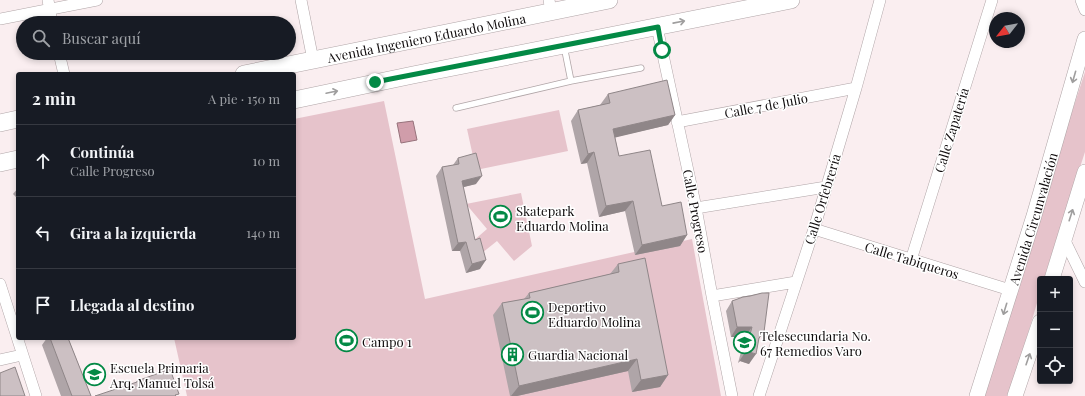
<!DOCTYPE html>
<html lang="es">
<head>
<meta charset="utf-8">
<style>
	:root { --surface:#171b24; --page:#242831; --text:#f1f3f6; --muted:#9ea1a6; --line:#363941 }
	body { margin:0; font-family:"Playfair Display",serif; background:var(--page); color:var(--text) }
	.controls { position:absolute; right:12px; bottom:12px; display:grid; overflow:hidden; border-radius:4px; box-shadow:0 2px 6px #0003 }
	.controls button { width:36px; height:36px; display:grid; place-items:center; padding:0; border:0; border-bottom:1px solid var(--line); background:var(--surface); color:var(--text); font:20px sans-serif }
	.compass { position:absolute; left:989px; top:12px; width:36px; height:36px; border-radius:50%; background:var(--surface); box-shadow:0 2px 6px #0003; rotate:239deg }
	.stop { position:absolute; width:12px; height:12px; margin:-9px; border:3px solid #038945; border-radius:50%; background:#fff }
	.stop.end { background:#038945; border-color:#fff; box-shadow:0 1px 4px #0008 }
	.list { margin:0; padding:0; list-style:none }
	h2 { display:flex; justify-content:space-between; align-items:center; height:52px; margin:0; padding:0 16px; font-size:17px }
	h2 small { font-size:13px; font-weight:400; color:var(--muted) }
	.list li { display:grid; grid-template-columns:26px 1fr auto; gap:12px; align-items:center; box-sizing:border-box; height:72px; padding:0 16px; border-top:1px solid var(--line) }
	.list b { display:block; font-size:15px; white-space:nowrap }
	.list p { margin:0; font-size:13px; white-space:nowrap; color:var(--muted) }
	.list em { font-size:13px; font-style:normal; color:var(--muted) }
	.icon { flex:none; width:22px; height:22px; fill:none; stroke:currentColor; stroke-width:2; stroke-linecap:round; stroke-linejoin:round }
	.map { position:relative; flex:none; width:1085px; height:396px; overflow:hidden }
	.search { position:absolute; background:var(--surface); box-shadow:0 2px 6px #0003; left:16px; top:16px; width:280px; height:44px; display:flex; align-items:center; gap:10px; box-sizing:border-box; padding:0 14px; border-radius:22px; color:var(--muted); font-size:15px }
	.panel { position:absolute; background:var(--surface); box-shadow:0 2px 6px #0003; left:16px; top:72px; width:280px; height:268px; border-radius:4px }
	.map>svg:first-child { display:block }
</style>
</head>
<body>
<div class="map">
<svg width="1085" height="396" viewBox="0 0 1085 396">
	<rect width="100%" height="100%" fill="#faeef0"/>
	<path fill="#e6c3cb" d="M1085,72V152L1059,231L1044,279H1040V293L1010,394L1009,396H984L1036,222Z
		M384,101L425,299L692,239L721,396H187L174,338H294V119Z
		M559,110L568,151L476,170L467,129Z
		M521,193L532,246L514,261L497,241L482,253L472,242L487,229L466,204Z"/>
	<path fill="#d09daa" stroke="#96727b" d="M413,121L417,140L401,143L397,123Z"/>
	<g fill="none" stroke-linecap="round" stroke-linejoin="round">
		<defs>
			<path id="service" d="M571,81L641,68
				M456,108L571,81L564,46"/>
			<path id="minor" d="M48,0L52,23
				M301,0L313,60
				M549,0L551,11
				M1081,0L1085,10
				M0,19L97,0
				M657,27L696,208L712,296L732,396
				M59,53L64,74
				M677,122L856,88
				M696,208L826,187
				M814,229L1010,290
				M1064,239L1085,282
				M911,260L992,0
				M0,284L36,396
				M712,296L796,282
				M0,360L22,355
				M759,396L814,229L856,88L880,0"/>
			<g id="secondary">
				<path d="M1052,279L1085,172"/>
				<path id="s1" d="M977,396L1034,216L1085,39"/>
				<path d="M1015,396L1040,322"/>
			</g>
			<g id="primary">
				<path id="s2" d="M244,74L609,0"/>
				<path d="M294,100L413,75L791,0"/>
				<path d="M0,123L18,119"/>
				<path d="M0,163L18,159"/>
			</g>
		</defs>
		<use href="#service" stroke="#b0a5a7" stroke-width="7"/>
		<use href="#minor" stroke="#b0a5a7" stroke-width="12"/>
		<use href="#secondary" stroke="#b0a5a7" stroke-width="16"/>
		<use href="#primary" stroke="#b0a5a7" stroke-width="18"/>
		<use href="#service" stroke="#fff" stroke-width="5.5"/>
		<use href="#minor" stroke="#fff" stroke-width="11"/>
		<use href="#secondary" stroke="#fff" stroke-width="15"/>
		<use href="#primary" stroke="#fff" stroke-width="17"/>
	</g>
	<path fill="#afa5a8" d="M608,94L675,115L668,125L615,137L619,156L687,235L680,246L635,255L625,211L599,217L587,163L581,164L571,121L578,110L600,105Z
		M458,158L476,184L463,187L480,269L466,273L460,251H452L436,176L442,167L453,165Z
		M18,188V199L13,194Z
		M618,264L668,375L660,387L632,392L628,371L517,396H510L493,315L502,303L524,299L529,293L610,274Z
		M750,296L764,332L758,340L749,364L740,361L738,363L745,337H731L726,311L732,301Z
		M47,338H68L91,396H61L42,345Z"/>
	<path fill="#8f8688" d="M675,115L668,125L605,140L613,129Z
		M594,152L587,163L581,164L588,154Z
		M482,176L476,184L456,189L462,181Z
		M633,201L625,211L599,217L606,206Z
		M687,235L680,246L635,255L642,245Z
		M466,242L460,251H452L458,243Z
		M486,260L480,269L466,273L472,264Z
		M737,327H752L745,337H731Z
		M746,351L756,354L749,364L740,361L738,363Z
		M637,359L628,371L517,396H511L519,386Z
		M668,375L660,387L632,392L641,380Z"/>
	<path fill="#ccc0c3" stroke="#8f8688" d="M667,80L675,115L613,129L619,156L650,150L662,206L681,202L687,235L642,245L633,201L606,206L594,152L588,154L578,110L610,103L608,94Z
		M476,153L482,176L462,181L475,240L480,238L486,260L472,264L466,242L458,243L442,167L459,164L458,158Z
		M645,258L668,375L641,380L637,359L519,386L502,303L530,298L529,293L619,272L618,264Z
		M762,293H769L764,332L759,338L756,354L746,351L745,353L752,327H737L732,301L743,297L750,296Z
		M50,338H68L91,396H72Z
		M15,367L25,396H0V373Z
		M170,369L179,394L175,395L176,396H95L137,382V381Z"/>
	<defs><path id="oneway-shaft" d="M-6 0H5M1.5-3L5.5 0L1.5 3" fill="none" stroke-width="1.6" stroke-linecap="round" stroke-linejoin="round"/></defs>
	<g stroke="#9f9e9e">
		<use href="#oneway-shaft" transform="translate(679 22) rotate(-11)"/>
		<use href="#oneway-shaft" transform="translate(1074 77) rotate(106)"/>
		<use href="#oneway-shaft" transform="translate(332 92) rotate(-12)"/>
		<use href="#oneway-shaft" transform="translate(1071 215) rotate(-72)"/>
		<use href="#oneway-shaft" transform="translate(1005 309) rotate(107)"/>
		<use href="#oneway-shaft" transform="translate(1028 359) rotate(-71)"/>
	</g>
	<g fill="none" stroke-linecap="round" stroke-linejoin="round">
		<path stroke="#038945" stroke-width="5" d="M375,82L658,27L662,50"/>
	</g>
	<defs>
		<symbol id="stadium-ring" viewBox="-11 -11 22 22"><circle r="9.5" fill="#fff" stroke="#038945" stroke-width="1.5"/><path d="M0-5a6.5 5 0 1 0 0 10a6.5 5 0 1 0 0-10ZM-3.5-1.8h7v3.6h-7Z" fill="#038945"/></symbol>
		<symbol id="school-ring" viewBox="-11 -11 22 22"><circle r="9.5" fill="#fff" stroke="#038945" stroke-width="1.5"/><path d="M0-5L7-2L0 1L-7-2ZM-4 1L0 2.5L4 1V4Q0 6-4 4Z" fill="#038945"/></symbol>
		<symbol id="building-ring" viewBox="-11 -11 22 22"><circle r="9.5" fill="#fff" stroke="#038945" stroke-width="1.5"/><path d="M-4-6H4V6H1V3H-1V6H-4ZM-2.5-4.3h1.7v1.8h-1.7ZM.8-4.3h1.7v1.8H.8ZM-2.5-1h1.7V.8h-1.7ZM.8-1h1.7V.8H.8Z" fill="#038945"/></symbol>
	</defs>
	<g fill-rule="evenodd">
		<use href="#stadium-ring" x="488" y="204" width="25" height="25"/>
		<use href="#stadium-ring" x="520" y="300" width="25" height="25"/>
		<use href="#stadium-ring" x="334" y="328" width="25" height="25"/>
		<use href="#school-ring" x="732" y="330" width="25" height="25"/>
		<use href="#building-ring" x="500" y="342" width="25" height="25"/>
		<use href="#school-ring" x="82" y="362" width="25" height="25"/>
	</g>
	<g text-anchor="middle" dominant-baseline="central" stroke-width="3" stroke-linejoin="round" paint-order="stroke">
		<g font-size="13" fill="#100c0d" stroke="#fff">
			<text stroke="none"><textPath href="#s2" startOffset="186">Avenida Ingeniero Eduardo Molina</textPath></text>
			<text transform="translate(766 105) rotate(-11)">Calle 7 de Julio</text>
			<text transform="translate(951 130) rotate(-73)">Calle Zapatería</text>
			<text transform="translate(822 199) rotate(-73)">Calle Orfebrería</text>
			<text transform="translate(696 211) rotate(79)">Calle Progreso</text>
			<text stroke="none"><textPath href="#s1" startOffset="186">Avenida Circunvalación</textPath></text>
			<text transform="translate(912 260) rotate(17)">Calle Tabiqueros</text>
		</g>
		<g font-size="13" fill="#100c0d" stroke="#fff" text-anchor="start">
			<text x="516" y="210">Skatepark<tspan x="516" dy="15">Eduardo Molina</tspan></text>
			<text x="548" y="306">Deportivo<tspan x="548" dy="15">Eduardo Molina</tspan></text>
			<text x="760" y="335">Telesecundaria No.<tspan x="760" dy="15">67 Remedios Varo</tspan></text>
			<text x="362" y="341">Campo 1</text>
			<text x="528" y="354">Guardia Nacional</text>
			<text x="110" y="367">Escuela Primaria<tspan x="110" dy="15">Arq. Manuel Tolsá</tspan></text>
		</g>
	</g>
</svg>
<div class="controls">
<button>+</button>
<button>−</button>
<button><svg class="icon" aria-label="locate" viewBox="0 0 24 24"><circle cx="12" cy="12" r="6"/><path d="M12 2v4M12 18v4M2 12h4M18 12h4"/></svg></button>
</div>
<svg class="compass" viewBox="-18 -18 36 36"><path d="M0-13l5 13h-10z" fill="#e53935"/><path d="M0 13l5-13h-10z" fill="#9ea1a6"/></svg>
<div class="stop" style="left:662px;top:50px"></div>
<div class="stop end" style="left:375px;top:82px"></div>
<div class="search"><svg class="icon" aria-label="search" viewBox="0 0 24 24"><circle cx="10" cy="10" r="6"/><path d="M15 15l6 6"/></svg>Buscar aquí</div>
<section class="panel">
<h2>2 min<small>A pie · 150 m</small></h2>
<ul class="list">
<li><svg class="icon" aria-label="ahead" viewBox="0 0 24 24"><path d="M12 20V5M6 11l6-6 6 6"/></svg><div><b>Continúa</b><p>Calle Progreso</p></div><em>10 m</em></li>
<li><svg class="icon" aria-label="left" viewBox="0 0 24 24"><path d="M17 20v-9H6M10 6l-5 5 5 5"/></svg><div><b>Gira a la izquierda</b></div><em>140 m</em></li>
<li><svg class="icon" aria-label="arrive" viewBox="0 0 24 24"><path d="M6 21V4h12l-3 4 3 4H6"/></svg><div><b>Llegada al destino</b></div></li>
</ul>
</section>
</div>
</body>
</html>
